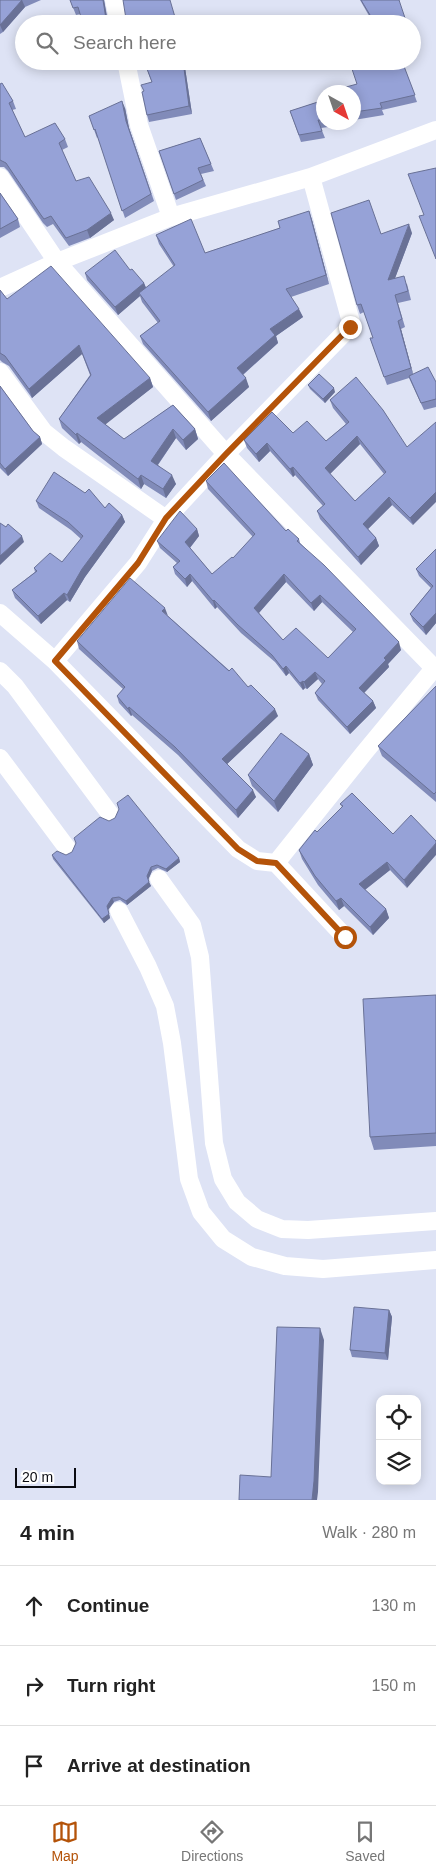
<!DOCTYPE html>
<html lang="en">
<head>
<meta charset="utf-8">
<style>
	:root { --surface:#fff; --page:#f2f2f2; --text:#222; --muted:#767676; --line:#e0e0e0; --accent:#b45309 }
	body { margin:0; font-family:Helvetica,sans-serif; background:var(--page); color:var(--text) }
	.controls { position:absolute; right:15px; bottom:15px; display:grid; overflow:hidden; border-radius:10px; box-shadow:0 2px 12px #0003 }
	.controls button { width:45px; height:45px; display:grid; place-items:center; padding:0; border:0; border-bottom:1px solid var(--line); background:var(--surface); color:var(--text); font:25px sans-serif }
	.compass { position:absolute; left:316px; top:85px; width:45px; height:45px; border-radius:50%; background:var(--surface); box-shadow:0 2px 12px #0003; rotate:140deg }
	.scale { position:absolute; left:15px; bottom:12px; width:61px; box-sizing:border-box; padding-left:5px; border:2px solid #0b0c12; border-top:0; font-size:14px; line-height:18px; white-space:nowrap; color:#0b0c12; -webkit-text-stroke:4px #fff; paint-order:stroke }
	.stop { position:absolute; width:15px; height:15px; margin:-11px; border:4px solid #b45309; border-radius:50%; background:#fff }
	.stop.end { background:#b45309; border-color:#fff; box-shadow:0 1px 5px #0008 }
	.list { margin:0; padding:0; list-style:none }
	h2 { display:flex; justify-content:space-between; align-items:center; height:65px; margin:0; padding:0 20px; font-size:21px }
	h2 small { font-size:16px; font-weight:400; color:var(--muted) }
	.list li { display:grid; grid-template-columns:32px 1fr auto; gap:15px; align-items:center; box-sizing:border-box; height:80px; padding:0 20px; border-top:1px solid var(--line) }
	.list b { display:block; font-size:19px; white-space:nowrap }
	.list em { font-size:16px; font-style:normal; color:var(--muted) }
	.icon { flex:none; width:28px; height:28px; fill:none; stroke:currentColor; stroke-width:2; stroke-linecap:round; stroke-linejoin:round }
	.map { position:relative; flex:none; width:436px; height:1500px; overflow:hidden }
	.search { position:absolute; background:var(--surface); box-shadow:0 2px 12px #0003; left:15px; right:15px; top:15px; height:55px; display:flex; align-items:center; gap:12px; box-sizing:border-box; padding:0 18px; border-radius:28px; color:var(--muted); font-size:19px }
	.sheet { height:305px; background:var(--surface) }
	nav { display:flex; justify-content:space-around; align-items:center; box-sizing:border-box; height:70px; border-top:1px solid var(--line); background:var(--surface); font-size:14px; color:var(--muted) }
	nav a { display:grid; justify-items:center; gap:2px }
	nav .on { color:var(--accent) }
	.map>svg:first-child { display:block }
</style>
</head>
<body>
<div class="map">
<svg width="436" height="1500" viewBox="0 0 436 1500">
	<rect width="100%" height="100%" fill="#dee3f5"/>
	<g fill="none" stroke-linecap="round" stroke-linejoin="round">
		<path stroke="#fff" stroke-width="18" d="M114,0L119,24
			M126,61L139,125L171,217
			M0,177L57,262L226,454L436,670
			M0,288L57,262L171,217L311,177L436,130
			M0,372L44,432L64,448L166,519
			M0,613L55,661L238,849L257,861L276,863L345,937
			M55,661L138,563L166,519L226,454L350,327L351,322L311,177
			M0,671L15,686L110,814
			M0,758L67,848
			M276,863L364,753L436,666
			M159,879L192,925L200,957L214,1143L223,1179L237,1202L257,1219L282,1229L308,1230L436,1221
			M119,911L148,967L165,1006L172,1043L189,1179L201,1212L223,1239L252,1257L285,1266L323,1269L436,1260"/>
	</g>
	<path fill="#818bb9" fill-rule="evenodd" d="M0,0H41L25,7L3,32L0,34Z
		M70,0H104L108,21L81,14L76,15Z
		M360,0H400L372,21Z
		M412,39L415,48L412,49Z
		M94,61H108L96,65Z
		M144,61H184L192,114L149,122L147,115L143,92L152,83Z
		M402,61L417,102L382,110L384,115L354,120V92L357,84Z
		M0,84L13,101L16,109L12,110L25,137L65,139L68,147L62,150L76,181L114,220L90,238L69,246L53,224L47,227L43,223L8,171L4,167H0Z
		M324,100V122H349L350,124L321,128L325,138L301,142L290,111Z
		M125,108L129,128L154,201L125,218L98,137L97,138L89,116Z
		M200,138L214,171L201,174L206,186L176,200L159,151Z
		M0,193L18,219L20,227L0,238Z
		M309,211L312,220L329,284L291,297L303,317L276,336L278,343L243,375L249,387L211,421L143,344L140,336L158,323L142,302L140,296L118,315L87,280L85,273L130,270L144,283L146,288L174,267L159,244L156,235L205,253L280,228Z
		M412,233L395,278L407,284L411,300L398,303L405,327L401,329L413,374L436,382V407L424,410L409,378L387,385L370,338H373L364,312L360,314L357,305L381,234Z
		M0,290L7,299L150,378L153,387L105,424L124,439L173,405L195,429L198,439L186,450L176,438L158,465L176,484L166,498L144,484L141,489L81,442L79,444L62,428L59,419L90,375L82,354L32,398L9,366L2,362L0,360Z
		M308,385L335,392L325,403L310,389Z
		M0,386L33,431L40,437L42,444L8,476L0,468Z
		M330,400L383,410L413,525L392,505L368,529L376,538L379,546L361,565L320,519L317,511L323,506L295,475L293,477L270,451L259,462L247,448L244,440L293,433L326,441L346,424L333,408ZM360,444L384,474L355,501L330,474Z
		M206,481L299,539L300,543L401,650L388,664L389,667L364,693L373,701L376,708L350,734L318,700L315,693L322,684L318,679L307,689L305,688L303,690L289,673L286,676L275,662L241,633L217,607L215,609L192,581L187,587L175,574L173,567L177,563L160,548L157,541L197,529L199,536L190,548L212,574L233,558L253,537L208,489ZM286,582L314,611L322,602L353,632L328,658L283,640L259,613Z
		M36,501L105,508L122,515L125,522L85,577L70,602L67,600L41,624L15,598L12,590L35,572L34,568L62,562L81,539L71,530L39,508Z
		M436,549V623L426,635L413,621L410,614L431,588L419,576L416,569Z
		M168,616L248,687L278,716L227,764L256,797L238,818L178,755L132,715L131,716L119,703L117,696L123,689L79,649L77,641Z
		M436,686V802L382,756L378,746Z
		M309,754L313,765L278,812L252,786L248,775Z
		M340,804L393,834L407,888L390,870L365,890L386,909L389,918L373,935L344,906L339,910L318,885L302,859L299,850L342,807Z
		M52,855H66L179,858L180,862L167,872L158,868L152,871L148,880L151,886L127,905L120,900L114,902L108,910L110,918L104,923L53,859Z
		M436,995V1146L374,1150L370,1137Z
		M389,1310L392,1317L388,1360L352,1357L350,1350Z"/>
	<path fill="#697196" d="M22,0L25,7L3,32L0,25Z
		M103,0H104L108,24L106,19Z
		M183,61H184L192,114L189,106Z
		M122,101L125,108L129,128L154,201L126,121Z
		M309,211L312,220L329,284L326,275Z
		M111,213L114,220L90,238L87,230Z
		M409,224L412,233L391,289L388,280Z
		M144,283L147,290L139,293L140,296L118,315L115,307Z
		M299,309L303,317L276,336L278,343L240,377L237,368L270,329Z
		M398,321L401,329L414,377L411,368Z
		M79,345L82,354L32,398L29,389Z
		M150,378L153,387L101,428L97,418Z
		M246,378L249,387L211,421L208,412Z
		M334,388L335,392L325,403L323,399Z
		M173,429L176,438L154,470L151,461Z
		M195,429L198,439L186,450L183,440Z
		M77,433L81,442L79,444L76,435Z
		M357,436L360,444L328,476L325,468Z
		M40,437L42,444L8,476L5,469Z
		M267,443L270,451L259,462L256,454Z
		M293,467L295,475L293,477L290,469Z
		M141,475L144,484L141,489L138,479Z
		M172,475L176,484L166,498L163,489Z
		M436,492V502L413,525L410,518Z
		M389,497L392,505L366,531L363,524Z
		M122,515L125,522L85,577L70,602L67,595L82,569Z
		M197,529L199,536L188,550L185,542Z
		M22,536L24,542L0,565V556Z
		M376,538L379,546L361,565L358,557Z
		M190,574L192,581L187,587L185,579Z
		M284,574L286,582L257,615L254,608Z
		M64,593L67,600L41,624L38,616Z
		M320,595L322,602L314,611L311,603Z
		M214,600L217,607L215,609L213,601Z
		M165,608L168,616L162,611Z
		M436,613V623L426,635L423,627Z
		M399,642L401,650L388,664L389,667L362,695L359,688L384,658Z
		M286,666L289,673L286,676L283,669Z
		M315,672L318,679L307,689L304,682Z
		M303,681L305,688L303,690L300,683Z
		M373,701L376,708L350,734L347,727Z
		M129,707L132,715L131,716L128,709Z
		M275,709L278,716L225,766L222,759Z
		M309,754L313,765L278,812L274,801Z
		M253,790L256,797L238,818L236,810Z
		M436,843V855L407,888L404,880Z
		M179,858L180,862L167,872L166,869Z
		M387,862L390,870L362,892L359,884Z
		M151,867L152,871L148,880L147,876Z
		M149,882L151,886L127,905L126,901Z
		M112,898L114,902L108,910L110,918L104,923L102,919L107,906Z
		M341,898L344,906L339,910L336,901Z
		M386,909L389,918L373,935L370,927Z
		M389,1310L392,1317L388,1360L385,1353Z
		M320,1328L324,1340L318,1492L317,1500H312Z"/>
	<path fill="#96a2d7" stroke="#697196" fill-rule="evenodd" d="M0,0H22L0,25Z
		M70,0H103L106,19L110,24H83L78,7L73,8Z
		M123,0H170L177,24H124L126,19Z
		M361,0H399L407,24H369L373,20Z
		M144,61H183L189,106L147,115L142,92L144,91L141,85L152,82Z
		M369,61H402L415,95L380,103L382,108L354,112V92H328L357,84L352,69L369,64Z
		M2,83L13,101L9,103L25,137L55,123L65,139L59,143L76,181L89,177L111,213L87,230L66,238L51,216L44,219L41,215L6,163L0,160V84Z
		M324,100V120H318L322,131L299,135L290,111Z
		M122,101L126,121L151,194L122,211L95,129L94,130L89,116Z
		M200,138L211,164L198,168L203,180L174,194L159,151Z
		M436,168V259L419,216L424,215L408,174Z
		M0,193L18,219L0,229Z
		M369,200L381,234L409,224L388,280L404,276L408,291L395,295L402,319L398,321L411,368L384,377L370,338H373L361,304L357,305L331,213Z
		M309,211L326,275L286,289L299,309L270,329L275,335L237,368L246,378L208,412L140,336L160,321L139,293L175,265L156,235L191,219L205,253L280,228L278,221Z
		M115,250L130,270L132,269L144,283L115,307L85,273Z
		M51,266L150,378L97,418L124,439L173,405L195,429L183,440L173,429L151,461L172,475L163,489L141,475L138,479L77,433L76,435L59,419L91,375L79,345L29,389L5,356L0,353V290L7,299Z
		M428,367L436,382V399L421,403L409,376Z
		M319,374L334,388L323,399L308,385Z
		M356,377L383,410L407,447L436,422V492L410,518L389,497L363,524L376,538L358,557L317,511L325,504L293,467L290,469L267,443L256,454L244,440L272,412L293,433L307,421L326,441L349,422L330,400ZM357,436L386,472L355,501L325,468Z
		M0,386L33,431L40,437L5,469L0,463Z
		M224,463L286,531L288,529L299,539L297,541L324,565L399,642L384,658L386,660L359,688L373,701L347,727L315,693L325,681L315,672L304,682L303,681L300,683L286,666L283,669L272,655L238,625L214,600L213,601L190,574L185,579L173,567L180,561L157,541L180,511L197,529L185,542L212,574L232,557L233,558L255,534L206,481ZM284,574L311,603L320,595L356,629L328,658L296,628L283,640L254,608Z
		M54,472L85,493L89,489L105,508L109,503L122,515L82,569L67,595L64,593L38,616L12,590L37,571L34,568L50,553L62,562L83,536L68,522L36,501Z
		M0,523L6,527L8,524L22,536L0,556Z
		M436,549V613L423,627L410,614L433,586L416,569Z
		M130,578L165,608L162,611L229,671L232,668L248,687L251,685L275,709L222,759L253,790L236,810L175,747L129,707L128,709L117,696L125,687L77,641Z
		M436,686V792L434,794L378,746Z
		M281,733L309,754L274,801L248,775Z
		M352,793L393,834L411,815L436,841V843L404,880L387,862L359,884L386,909L370,927L341,898L336,901L315,876L299,850L315,830L317,832L343,806L340,804Z
		M128,795L179,858L166,869L157,865L151,867L147,876L149,882L126,901L119,897L112,898L107,906L109,914L102,919L52,855L57,851L66,855L72,852L76,843L74,838L100,817L109,821L115,818L119,809L117,803Z
		M436,995V1133L370,1137L363,999Z
		M354,1307L389,1310L385,1353L350,1350Z
		M277,1327L320,1328L314,1481L312,1500H239L240,1475L271,1477Z"/>
	<g fill="none" stroke-linecap="round" stroke-linejoin="round">
		<path stroke="#b45309" stroke-width="6" d="M345,937L276,863L257,861L238,849L55,661L138,563L166,518L226,454L350,327"/>
	</g>
</svg>
<div class="controls">
<button><svg class="icon" aria-label="locate" viewBox="0 0 24 24"><circle cx="12" cy="12" r="6"/><path d="M12 2v4M12 18v4M2 12h4M18 12h4"/></svg></button>
<button><svg class="icon" aria-label="layers" viewBox="0 0 24 24"><path d="M12 4l9 5-9 5-9-5zM3 14l9 5 9-5"/></svg></button>
</div>
<svg class="compass" viewBox="-18 -18 36 36"><path d="M0-13l5 13h-10z" fill="#e53935"/><path d="M0 13l5-13h-10z" fill="#767676"/></svg>
<div class="scale">20 m</div>
<div class="stop" style="left:345px;top:937px"></div>
<div class="stop end" style="left:350px;top:327px"></div>
<div class="search"><svg class="icon" aria-label="search" viewBox="0 0 24 24"><circle cx="10" cy="10" r="6"/><path d="M15 15l6 6"/></svg>Search here</div>
</div>
<section class="sheet">
<h2>4 min<small>Walk · 280 m</small></h2>
<ul class="list">
<li><svg class="icon" aria-label="ahead" viewBox="0 0 24 24"><path d="M12 20V5M6 11l6-6 6 6"/></svg><div><b>Continue</b></div><em>130 m</em></li>
<li><svg class="icon" aria-label="right" viewBox="0 0 24 24"><path d="M7 20v-9h11M14 6l5 5-5 5"/></svg><div><b>Turn right</b></div><em>150 m</em></li>
<li><svg class="icon" aria-label="arrive" viewBox="0 0 24 24"><path d="M6 21V4h12l-3 4 3 4H6"/></svg><div><b>Arrive at destination</b></div></li>
</ul>
</section>
<nav>
<a class="on"><svg class="icon" aria-label="map" viewBox="0 0 24 24"><path d="M3 6l6-2 6 2 6-2v14l-6 2-6-2-6 2zM9 4v14M15 6v14"/></svg>Map</a>
<a><svg class="icon" aria-label="directions" viewBox="0 0 24 24"><path d="M12 3l9 9-9 9-9-9zM9 14v-3h6M13 9l2 2-2 2"/></svg>Directions</a>
<a><svg class="icon" aria-label="saved" viewBox="0 0 24 24"><path d="M7 4h10v16l-5-4-5 4z"/></svg>Saved</a>
</nav>
</body>
</html>
